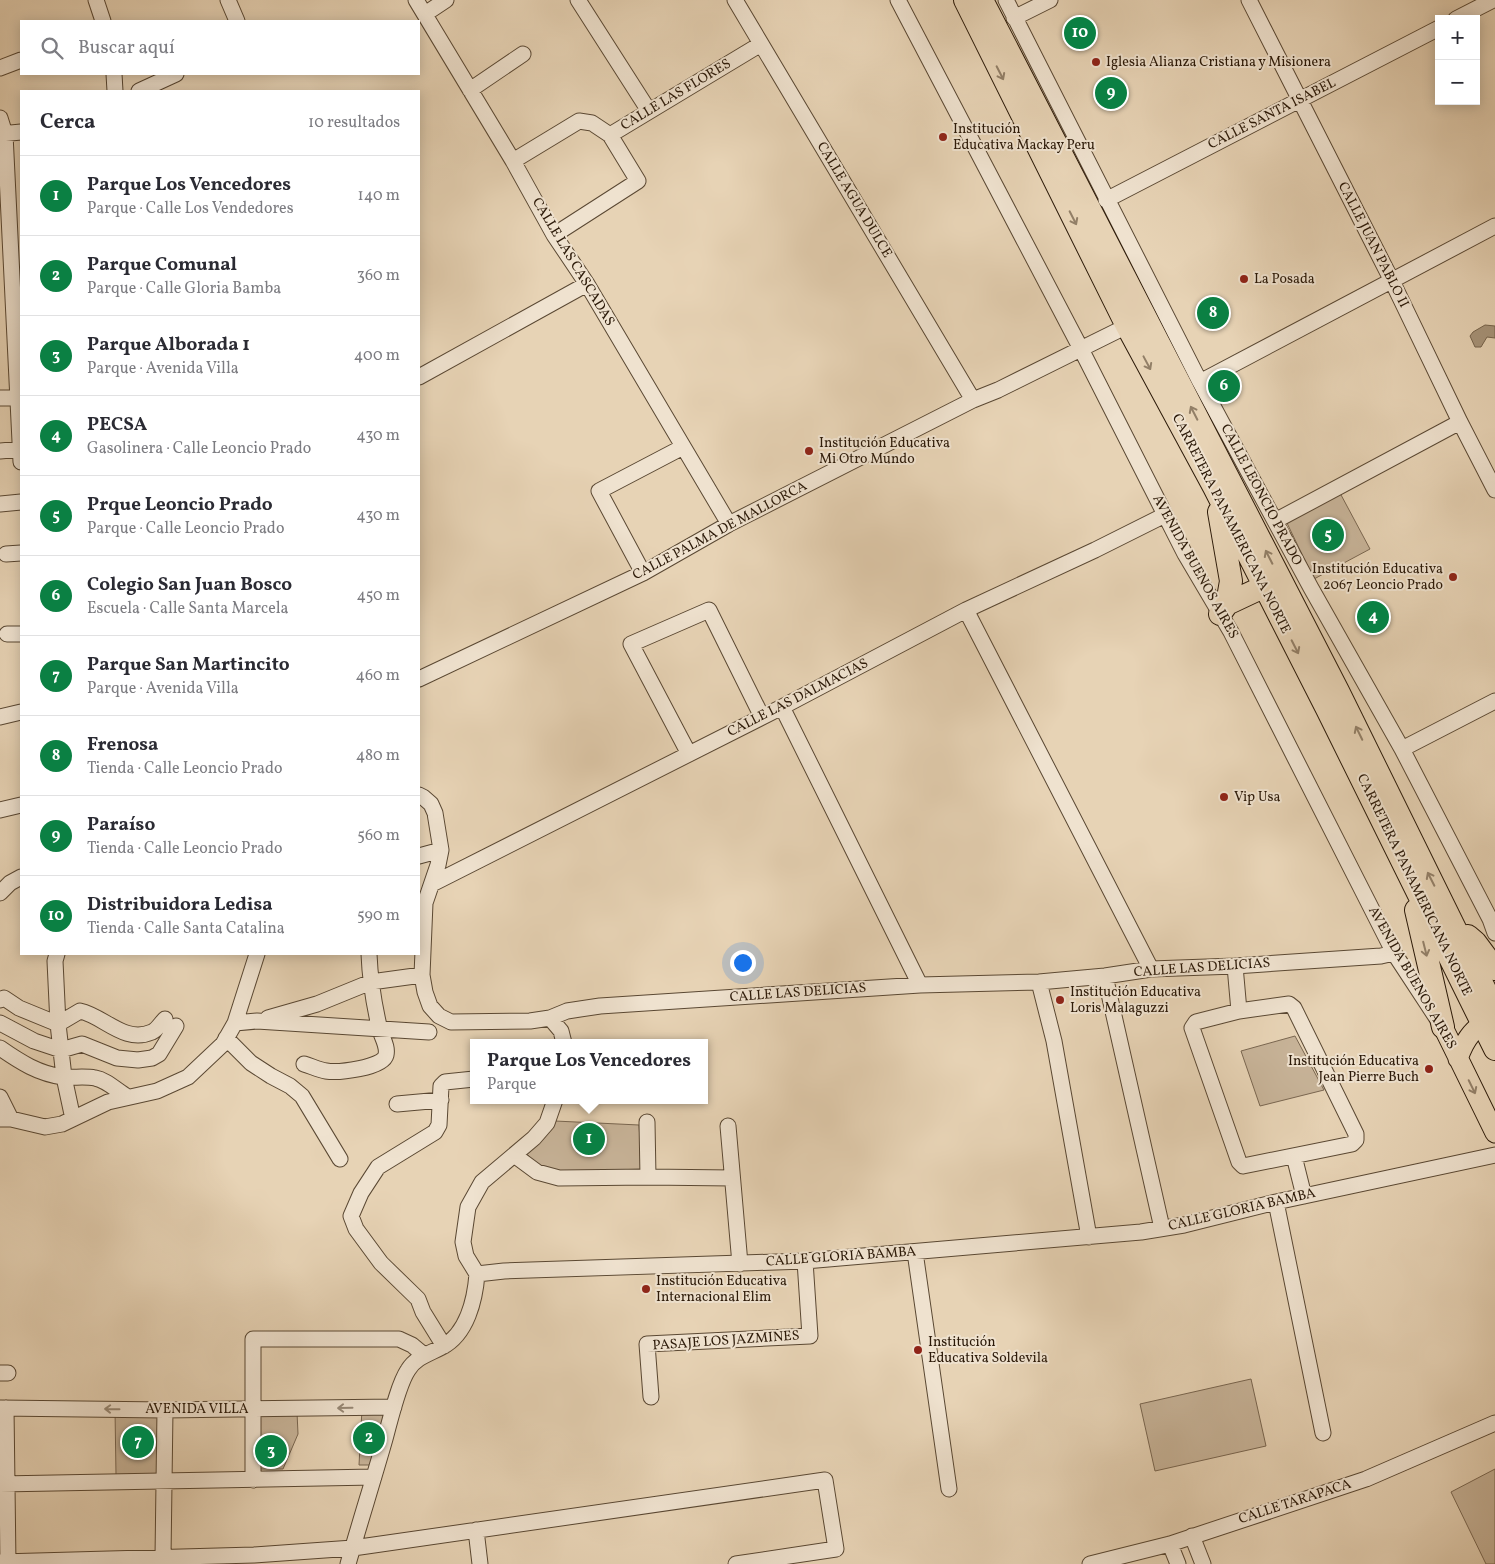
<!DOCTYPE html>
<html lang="es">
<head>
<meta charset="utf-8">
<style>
	:root { --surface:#fff; --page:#f2f2f3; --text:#2b2b33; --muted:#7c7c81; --line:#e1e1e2; --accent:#0b8043 }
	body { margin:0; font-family:Vollkorn,serif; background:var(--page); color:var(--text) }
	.controls { position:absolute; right:15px; top:15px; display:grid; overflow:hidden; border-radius:0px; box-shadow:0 2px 12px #0003 }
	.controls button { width:45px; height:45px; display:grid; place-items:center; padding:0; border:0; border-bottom:1px solid var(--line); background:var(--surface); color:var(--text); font:25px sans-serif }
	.you { position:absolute; left:742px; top:962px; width:18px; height:18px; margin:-12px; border:4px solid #fff; border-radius:50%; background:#1a73e8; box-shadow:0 0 0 8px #1a73e833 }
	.badge { display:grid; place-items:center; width:32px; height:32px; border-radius:50%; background:var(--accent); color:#fff; font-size:16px; font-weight:700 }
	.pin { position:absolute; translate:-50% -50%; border:2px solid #fff; box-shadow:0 1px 5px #0006 }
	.popup { position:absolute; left:470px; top:1039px; width:238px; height:65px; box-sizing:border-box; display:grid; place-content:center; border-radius:0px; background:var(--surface); filter:drop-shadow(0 1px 4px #0005); font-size:16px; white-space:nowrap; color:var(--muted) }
	.popup b { font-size:19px; color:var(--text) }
	.popup::after { content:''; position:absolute; left:50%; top:100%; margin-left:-10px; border:10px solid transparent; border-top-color:var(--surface) }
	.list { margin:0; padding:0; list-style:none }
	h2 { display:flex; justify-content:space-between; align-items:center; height:65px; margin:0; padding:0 20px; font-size:21px }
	h2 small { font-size:16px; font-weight:400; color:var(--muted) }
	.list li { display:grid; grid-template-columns:32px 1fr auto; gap:15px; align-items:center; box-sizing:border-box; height:80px; padding:0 20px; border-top:1px solid var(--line) }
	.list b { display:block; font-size:19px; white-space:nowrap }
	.list p { margin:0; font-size:16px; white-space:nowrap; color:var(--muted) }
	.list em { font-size:16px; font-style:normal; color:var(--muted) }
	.icon { flex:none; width:28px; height:28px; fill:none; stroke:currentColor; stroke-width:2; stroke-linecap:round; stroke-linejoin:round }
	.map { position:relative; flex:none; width:1495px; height:1564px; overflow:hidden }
	.search { position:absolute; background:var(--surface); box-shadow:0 2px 12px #0003; left:20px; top:20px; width:400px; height:55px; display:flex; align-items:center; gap:12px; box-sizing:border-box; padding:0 18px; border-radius:0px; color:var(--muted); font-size:19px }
	.panel { position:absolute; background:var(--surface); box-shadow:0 2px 12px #0003; left:20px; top:90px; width:400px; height:865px; border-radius:0px }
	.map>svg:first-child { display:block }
</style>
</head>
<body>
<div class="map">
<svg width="1495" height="1564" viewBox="0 0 1495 1564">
	<rect width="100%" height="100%" fill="#e7d3b5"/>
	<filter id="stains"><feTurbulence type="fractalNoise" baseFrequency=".004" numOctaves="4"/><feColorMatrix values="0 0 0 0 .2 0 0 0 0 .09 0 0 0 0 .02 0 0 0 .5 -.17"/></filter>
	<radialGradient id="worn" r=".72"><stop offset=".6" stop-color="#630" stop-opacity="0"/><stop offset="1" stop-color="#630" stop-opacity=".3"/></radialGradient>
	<path fill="#c7b398" stroke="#796650" d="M1340,493L1370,549L1314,579L1286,521Z
		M1295,1036L1324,1090L1260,1106L1241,1051Z
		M555,1121L639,1125L642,1169L560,1172L538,1166L526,1153Z
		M1251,1379L1266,1446L1155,1471L1140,1404Z
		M162,1408L161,1475H116L115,1410Z
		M362,1409L385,1411L371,1465H359Z
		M250,1412H297L298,1434L283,1469H252Z
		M1495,1469V1564H1486L1451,1492Z"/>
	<path fill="#a7947a" stroke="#75634c" d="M1485,325L1495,326V338L1487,337L1481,347H1475L1470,336L1473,332Z"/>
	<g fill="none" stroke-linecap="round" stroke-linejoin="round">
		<defs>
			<path id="minor" d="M96,0L103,21
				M228,0L237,21
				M416,0L513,161L554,235L587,284L729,524
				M578,0L649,111
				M735,0L973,400
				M898,0L1081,349L1185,554L1231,632L1394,953L1436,1017
				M1006,0L1200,382L1311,588L1402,749L1490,919L1495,933
				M1249,0L1392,281L1460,422L1495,490
				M425,14L446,0
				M1014,18L1050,0
				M1456,19L1493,0
				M0,68L21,60
				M114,74L115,91
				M470,90L523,54
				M139,91L176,74
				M0,118L5,134L21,462
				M0,134L21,132
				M610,135L761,44
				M513,161L579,121L592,123L610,135L638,181L554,235
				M1106,200L1439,28
				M419,377L587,284
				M1200,382L1495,226
				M0,398L21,397
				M0,451L21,449
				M0,504L21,502
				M1275,521L1460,422
				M6,554L21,553
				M643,573L599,491L683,447
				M966,610L1151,969
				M7,634H21
				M419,679L643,573L729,524L973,400L998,390L1127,326
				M782,707L920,985
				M0,717L21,712
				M1402,749L1495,701
				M689,754L631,644L709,610L762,717
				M419,795L423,797L431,804L435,813L441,850L438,865L425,903L422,975L425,992L430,1006L439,1016L451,1022L530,1021L550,1018L567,1011L600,1006L920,985L1039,982L1105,976L1151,969L1235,966L1381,956L1394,953
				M0,810L21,805
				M419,856L441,850
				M432,884L782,707L966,610L1095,550L1165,515
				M0,893L10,883L21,877
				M57,954L55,961L58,1024L80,1011C104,1016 124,1044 152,1032C157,1030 161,1023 165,1019
				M1235,966L1239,1011
				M1105,976L1162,1228
				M1039,982L1054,1041L1089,1237
				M0,1000L4,998L19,1008L58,1024L64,1077L73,1119
				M1289,1004L1294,1008L1356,1134V1140L1352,1144L1243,1166L1239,1162L1192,1028L1196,1022L1239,1011Z
				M268,1018L317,1004L371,982L422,975
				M550,1018L561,1031L564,1043
				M0,1023L34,1041L61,1050L82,1044L117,1058L138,1060L152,1058L159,1054L176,1026
				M235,1023L257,954
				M226,1038L251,1063L271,1076L290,1086L302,1096L340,1159
				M0,1048C20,1062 39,1074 63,1077C73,1078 85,1076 95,1078C107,1080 117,1091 128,1097
				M304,1064C311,1066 319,1070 326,1071C338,1073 383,1068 386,1055C388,1046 382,1038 380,1030C374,1005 370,979 369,954
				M0,1097L11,1119
				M397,1104L441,1100
				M0,1119H11L45,1127L62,1124L108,1102L157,1091L188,1077L223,1044L235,1023L257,1021L429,1032
				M647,1122L648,1177
				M728,1126L740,1264
				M514,1155L537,1172L559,1178L648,1177L732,1178
				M1294,1156L1304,1196
				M1276,1202L1323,1433
				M915,1252L949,1489
				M477,1274L504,1271L805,1261L1141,1232L1184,1225L1276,1202L1495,1155
				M477,1274L466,1256L463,1242L468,1207L482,1182L534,1138L547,1123L555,1100
				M444,1346L423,1312L418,1299L381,1263L356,1229L351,1216L361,1193L378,1167L435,1132L439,1125L441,1086L445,1082L474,1079
				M0,1373H8
				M651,1397L647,1344L810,1336L805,1261
				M0,1408L165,1410L394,1407
				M6,1408L8,1564
				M253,1480V1339H399L412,1345L424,1355
				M0,1484L374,1477
				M476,1530L480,1564
				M1192,1536L1203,1564
				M1170,1544L1178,1564
				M163,1557L165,1410
				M0,1562L254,1555L353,1548L825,1480L836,1549L736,1564
				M348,1564C360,1522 373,1481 385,1439C390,1421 398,1385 408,1370C416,1357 429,1354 442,1347C467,1334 475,1300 477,1274
				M1090,1564L1170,1544L1366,1479L1495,1423"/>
			<path id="major" d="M1443,1027L1495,1133
				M1458,1059C1464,1041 1474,1024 1494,1020"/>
			<path id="highway" d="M965,0L1127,326L1214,487L1327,709L1495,1049
				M982,0L1338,691L1495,1010
				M1219,512L1231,581L1227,604L1220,614
				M1227,604L1278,580
				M1416,910L1443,1027
				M1468,936L1475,942L1495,969"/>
		</defs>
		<use href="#minor" stroke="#5a4833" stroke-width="17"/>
		<use href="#major" stroke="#2b1908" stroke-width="21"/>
		<use href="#highway" stroke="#2b1908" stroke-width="24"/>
		<use href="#minor" stroke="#efe2cf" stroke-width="15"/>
		<use href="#major" stroke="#e7d3b5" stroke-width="19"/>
		<use href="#highway" stroke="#e7d3b5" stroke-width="22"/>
	</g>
	<defs><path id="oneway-shaft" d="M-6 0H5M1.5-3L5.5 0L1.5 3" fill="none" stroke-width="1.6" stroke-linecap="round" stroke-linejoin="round" transform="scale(1.25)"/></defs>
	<g stroke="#927f67">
		<use href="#oneway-shaft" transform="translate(1000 73) rotate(63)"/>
		<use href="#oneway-shaft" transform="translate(1073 218) rotate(63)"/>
		<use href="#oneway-shaft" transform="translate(1147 363) rotate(62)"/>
		<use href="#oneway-shaft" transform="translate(1194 413) rotate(-117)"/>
		<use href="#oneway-shaft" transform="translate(1269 557) rotate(-117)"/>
		<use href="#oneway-shaft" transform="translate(1295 647) rotate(63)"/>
		<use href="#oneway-shaft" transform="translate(1359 733) rotate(-116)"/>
		<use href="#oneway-shaft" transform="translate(1431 879) rotate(-117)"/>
		<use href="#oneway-shaft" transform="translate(1425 949) rotate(76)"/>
		<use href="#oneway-shaft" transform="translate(1472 1087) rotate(64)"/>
	</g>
	<g stroke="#978875">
		<use href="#oneway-shaft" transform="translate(345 1408) rotate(179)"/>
		<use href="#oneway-shaft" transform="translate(112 1409) rotate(-179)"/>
	</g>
	<g fill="#8f2418" stroke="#efe2cf" stroke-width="2">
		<circle cx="1096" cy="62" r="5"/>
		<circle cx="943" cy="137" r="5"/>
		<circle cx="1244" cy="279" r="5"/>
		<circle cx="809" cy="451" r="5"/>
		<circle cx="1453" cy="577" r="5"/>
		<circle cx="1224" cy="797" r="5"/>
		<circle cx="1060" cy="1000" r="5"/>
		<circle cx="1429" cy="1069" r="5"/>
		<circle cx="646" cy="1289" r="5"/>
		<circle cx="918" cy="1350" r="5"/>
	</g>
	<g text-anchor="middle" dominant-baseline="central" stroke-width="4" stroke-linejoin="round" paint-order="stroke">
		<g font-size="14" fill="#2b1908" stroke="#efe2cf" text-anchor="start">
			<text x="1106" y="62">Iglesia Alianza Cristiana y Misionera</text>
			<text x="953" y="129">Institución<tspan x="953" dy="16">Educativa Mackay Peru</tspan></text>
			<text x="1254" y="279">La Posada</text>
			<text x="819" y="443">Institución Educativa<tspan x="819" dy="16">Mi Otro Mundo</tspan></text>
			<text x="1443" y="569" text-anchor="end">Institución Educativa<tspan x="1443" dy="16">2067 Leoncio Prado</tspan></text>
			<text x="1234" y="797">Vip Usa</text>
			<text x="1070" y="992">Institución Educativa<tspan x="1070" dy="16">Loris Malaguzzi</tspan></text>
			<text x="1419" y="1061" text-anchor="end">Institución Educativa<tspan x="1419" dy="16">Jean Pierre Buch</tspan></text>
			<text x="656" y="1281">Institución Educativa<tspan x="656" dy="16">Internacional Elim</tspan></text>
			<text x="928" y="1342">Institución<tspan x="928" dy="16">Educativa Soldevila</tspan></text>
		</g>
		<g font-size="14" fill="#2b1908" stroke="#efe2cf">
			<text transform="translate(676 95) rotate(-31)">CALLE LAS FLORES</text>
			<text transform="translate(1272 114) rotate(-27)">CALLE SANTA ISABEL</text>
			<text transform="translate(854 200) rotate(59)">CALLE AGUA DULCE</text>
			<text transform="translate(1373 245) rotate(63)">CALLE JUAN PABLO II</text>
			<text transform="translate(573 262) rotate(59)">CALLE LAS CASCADAS</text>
			<text transform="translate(1261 495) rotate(62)">CALLE LEONCIO PRADO</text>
			<text transform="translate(1231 524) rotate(63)">CARRETERA PANAMERICANA NORTE</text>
			<text transform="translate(720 531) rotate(-28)">CALLE PALMA DE MALLORCA</text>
			<text transform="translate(1195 567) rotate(61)">AVENIDA BUENOS AIRES</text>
			<text transform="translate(798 698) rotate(-27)">CALLE LAS DALMACIAS</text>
			<text transform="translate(1414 885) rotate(64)">CARRETERA PANAMERICANA NORTE</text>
			<text transform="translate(1202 968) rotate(-4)">CALLE LAS DELICIAS</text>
			<text transform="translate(1412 978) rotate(60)">AVENIDA BUENOS AIRES</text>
			<text transform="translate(798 993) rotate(-4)">CALLE LAS DELICIAS</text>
			<text transform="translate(1242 1210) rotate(-13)">CALLE GLORIA BAMBA</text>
			<text transform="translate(841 1257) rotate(-4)">CALLE GLORIA BAMBA</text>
			<text transform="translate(726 1341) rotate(-4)">PASAJE LOS JAZMINES</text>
			<text x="197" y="1409">AVENIDA VILLA</text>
			<text transform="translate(1295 1502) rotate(-18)">CALLE TARAPACA</text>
		</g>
	</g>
	<rect width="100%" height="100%" filter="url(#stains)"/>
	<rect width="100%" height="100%" fill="url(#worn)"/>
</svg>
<div class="controls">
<button>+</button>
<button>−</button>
</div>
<div class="you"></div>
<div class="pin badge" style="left:589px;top:1139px">1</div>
<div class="popup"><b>Parque Los Vencedores</b>Parque</div>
<div class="pin badge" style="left:369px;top:1438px">2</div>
<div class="pin badge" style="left:271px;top:1451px">3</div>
<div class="pin badge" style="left:1373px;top:617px">4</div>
<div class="pin badge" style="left:1328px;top:535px">5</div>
<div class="pin badge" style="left:1224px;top:386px">6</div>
<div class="pin badge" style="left:138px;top:1442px">7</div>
<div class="pin badge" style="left:1213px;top:313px">8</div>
<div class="pin badge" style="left:1111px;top:93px">9</div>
<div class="pin badge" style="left:1080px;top:33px">10</div>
<div class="search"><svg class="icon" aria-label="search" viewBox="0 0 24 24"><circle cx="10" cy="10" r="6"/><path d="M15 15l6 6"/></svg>Buscar aquí</div>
<section class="panel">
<h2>Cerca<small>10 resultados</small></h2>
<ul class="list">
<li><span class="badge">1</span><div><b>Parque Los Vencedores</b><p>Parque · Calle Los Vendedores</p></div><em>140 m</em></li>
<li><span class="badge">2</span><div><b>Parque Comunal</b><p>Parque · Calle Gloria Bamba</p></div><em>360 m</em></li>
<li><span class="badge">3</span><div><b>Parque Alborada 1</b><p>Parque · Avenida Villa</p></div><em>400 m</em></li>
<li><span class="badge">4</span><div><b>PECSA</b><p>Gasolinera · Calle Leoncio Prado</p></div><em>430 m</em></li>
<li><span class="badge">5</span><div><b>Prque Leoncio Prado</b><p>Parque · Calle Leoncio Prado</p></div><em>430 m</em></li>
<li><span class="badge">6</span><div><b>Colegio San Juan Bosco</b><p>Escuela · Calle Santa Marcela</p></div><em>450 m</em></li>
<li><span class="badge">7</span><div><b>Parque San Martincito</b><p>Parque · Avenida Villa</p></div><em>460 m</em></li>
<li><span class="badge">8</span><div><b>Frenosa</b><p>Tienda · Calle Leoncio Prado</p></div><em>480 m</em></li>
<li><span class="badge">9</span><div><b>Paraíso</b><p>Tienda · Calle Leoncio Prado</p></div><em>560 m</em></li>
<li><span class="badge">10</span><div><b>Distribuidora Ledisa</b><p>Tienda · Calle Santa Catalina</p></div><em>590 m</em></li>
</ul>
</section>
</div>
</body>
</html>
